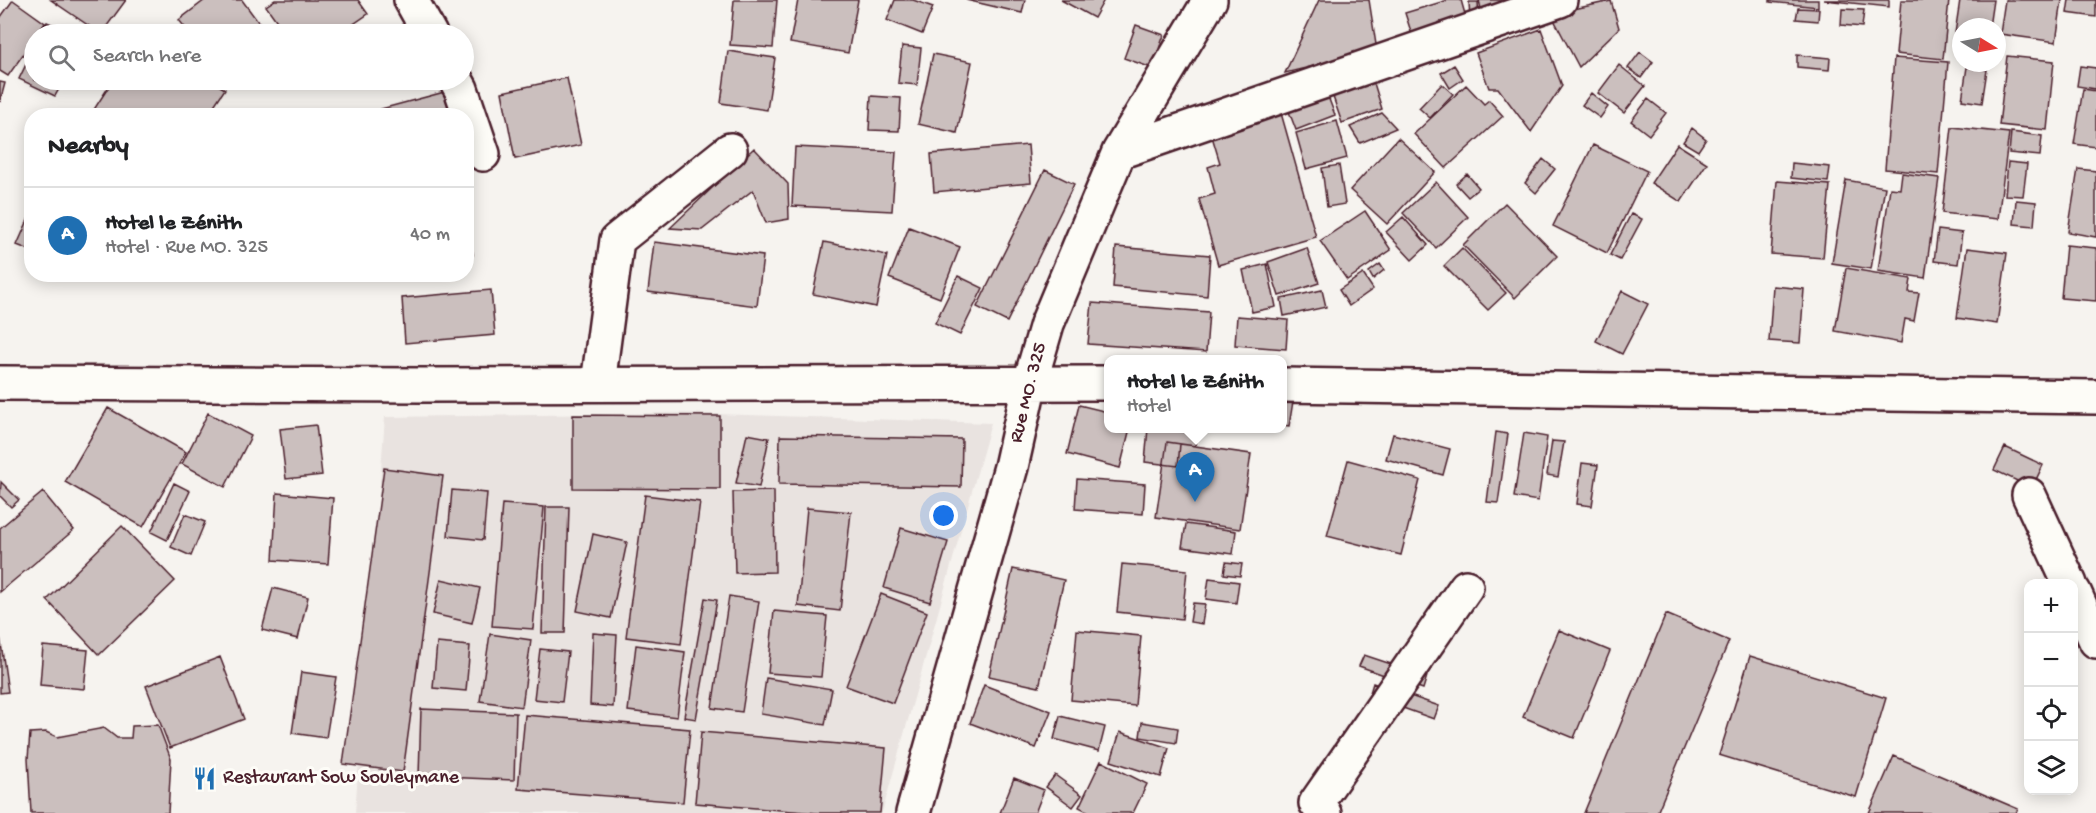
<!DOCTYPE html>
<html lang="en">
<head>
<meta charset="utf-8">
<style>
	:root { --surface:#fff; --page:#f6f6f6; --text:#202124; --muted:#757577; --line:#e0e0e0; --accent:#1f6fb2 }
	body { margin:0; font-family:"Gochi Hand",sans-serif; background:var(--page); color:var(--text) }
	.controls { position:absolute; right:18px; bottom:18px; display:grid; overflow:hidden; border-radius:12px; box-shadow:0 3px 15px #0003 }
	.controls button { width:54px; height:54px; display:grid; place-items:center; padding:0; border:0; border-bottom:2px solid var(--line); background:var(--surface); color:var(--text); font:30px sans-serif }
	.compass { position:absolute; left:1952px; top:18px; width:54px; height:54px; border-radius:50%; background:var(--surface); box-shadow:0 3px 15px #0003; rotate:100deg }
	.you { position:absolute; left:944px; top:516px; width:21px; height:21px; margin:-15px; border:4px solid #fff; border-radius:50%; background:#1a73e8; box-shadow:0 0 0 9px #1a73e833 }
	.badge { display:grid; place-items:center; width:39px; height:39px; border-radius:50%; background:var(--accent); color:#fff; font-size:20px; font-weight:700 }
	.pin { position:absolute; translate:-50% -50px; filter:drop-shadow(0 2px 3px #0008) }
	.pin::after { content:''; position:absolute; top:32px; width:21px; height:18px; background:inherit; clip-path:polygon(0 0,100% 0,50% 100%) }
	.popup { position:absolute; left:1104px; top:355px; width:183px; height:78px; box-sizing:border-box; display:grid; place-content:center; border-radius:12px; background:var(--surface); filter:drop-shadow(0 2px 4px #0005); font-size:20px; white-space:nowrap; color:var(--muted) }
	.popup b { font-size:22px; color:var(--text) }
	.popup::after { content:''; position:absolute; left:50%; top:100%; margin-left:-12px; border:12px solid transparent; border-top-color:var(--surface) }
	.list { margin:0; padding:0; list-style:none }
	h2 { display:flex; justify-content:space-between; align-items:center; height:78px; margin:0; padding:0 24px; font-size:26px }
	h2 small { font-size:20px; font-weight:400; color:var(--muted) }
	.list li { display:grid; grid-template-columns:39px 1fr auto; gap:18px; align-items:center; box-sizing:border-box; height:96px; padding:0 24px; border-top:2px solid var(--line) }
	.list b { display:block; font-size:22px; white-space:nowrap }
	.list p { margin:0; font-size:20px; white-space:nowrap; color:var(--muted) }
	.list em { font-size:20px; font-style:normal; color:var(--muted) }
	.icon { flex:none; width:33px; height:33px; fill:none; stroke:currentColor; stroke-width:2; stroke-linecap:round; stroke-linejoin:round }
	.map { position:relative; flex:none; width:2096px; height:813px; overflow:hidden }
	.search { position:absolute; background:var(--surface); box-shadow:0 3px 15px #0003; left:24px; top:24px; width:450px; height:66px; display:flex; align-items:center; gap:15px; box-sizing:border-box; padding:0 21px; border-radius:33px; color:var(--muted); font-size:22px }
	.panel { position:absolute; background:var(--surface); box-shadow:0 3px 15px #0003; left:24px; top:108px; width:450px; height:174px; border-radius:24px }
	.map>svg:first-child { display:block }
</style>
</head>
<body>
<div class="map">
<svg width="2096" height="813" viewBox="0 0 2096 813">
	<rect width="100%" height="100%" fill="#f6f3ef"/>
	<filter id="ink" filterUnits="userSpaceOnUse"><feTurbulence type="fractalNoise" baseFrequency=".0167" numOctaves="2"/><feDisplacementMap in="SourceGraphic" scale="12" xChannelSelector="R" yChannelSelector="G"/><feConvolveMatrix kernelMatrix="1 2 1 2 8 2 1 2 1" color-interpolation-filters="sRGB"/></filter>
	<g filter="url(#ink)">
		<path fill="#e9e3e0" d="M684,413L991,423L882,813H355L385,417Z"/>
		<path fill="#cbbfbe" stroke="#4a1f2b" stroke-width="1.5" d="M13,0L45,23L8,76L0,71V18Z
			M51,0H126L101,34Z
			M205,0H242L267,34H190L179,20Z
			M275,0H358L368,14L339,34H286L266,6Z
			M734,0H777L773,48L730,45Z
			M798,0H858L848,53L790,43Z
			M895,0H913L933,7L922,34L887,20Z
			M966,0H1025L1022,13Z
			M1061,0H1104L1094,18Z
			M1319,0H1369L1377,51L1285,73Z
			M1448,0H1461L1468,25L1414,41L1405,13Z
			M1479,0H1512L1483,18Z
			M1770,0H1818V7L1770,2Z
			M1824,0H1889V7Z
			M1901,0H1949L1943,59L1896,54Z
			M1960,0H1993L1989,27H1961V41L1954,40Z
			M2005,0H2062L2056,42L2000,34Z
			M2069,0H2096V17L2067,13Z
			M1611,1L1619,28L1579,67L1551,14Z
			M1469,2H1478L1479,21H1470Z
			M1798,8L1819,9L1818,21L1796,19Z
			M1842,9L1864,10L1862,27L1841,25Z
			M47,22L73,34H41Z
			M1136,25L1164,35L1152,68L1124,58Z
			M1541,29L1562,86L1531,132L1498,88H1489L1476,53Z
			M902,46L921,48L917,85L898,83Z
			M34,48V80H64L55,96L19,79Z
			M728,51L775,58L767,110L721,103Z
			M1640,52L1653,62L1641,78L1628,68Z
			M933,54L972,62L957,133L918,124Z
			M1797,55L1830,58L1829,70L1797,67Z
			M2007,56L2054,61L2047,130L1999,125Z
			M1894,58L1948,62L1938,174L1885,169Z
			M1454,65L1463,79L1450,88L1441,73Z
			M1619,65L1645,86L1624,113L1598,93Z
			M2080,66L2096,68V89L2077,86Z
			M1967,67L1987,70L1982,103L1962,100Z
			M567,78L581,145L515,159L502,92Z
			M113,80H210L225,89L207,116H100L93,111Z
			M1373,80L1382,109L1342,123L1332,94Z
			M0,82L5,83L0,102Z
			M1442,84L1453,94L1430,118L1419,108Z
			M1466,85L1484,104L1489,100L1503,116L1446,168L1414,134Z
			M2083,89L2096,91V147L2074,144Z
			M452,90L459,116H383L381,109Z
			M1591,93L1608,107L1600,118L1582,105Z
			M1327,94L1335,115L1296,130L1288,109Z
			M871,96L901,98L899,131L869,130Z
			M1648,99L1666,113L1649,135L1631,121Z
			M1281,113L1316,237L1218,265L1199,199L1215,194L1208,167L1220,163L1211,133Z
			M1382,113L1396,128L1360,143L1350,127Z
			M1337,121L1347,158L1306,169L1296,133Z
			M1952,127L2009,133L1998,219L1942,213Z
			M1692,128L1706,139L1698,151L1683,142Z
			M2011,132L2042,136L2040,156L2009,153Z
			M1398,138L1435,172L1387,224L1350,190Z
			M1677,144L1707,163L1681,202L1651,183Z
			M1028,145L1031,183L934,192L931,154Z
			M1593,145L1647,171L1607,253L1553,226Z
			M795,147L896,152L892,211L792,206Z
			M754,148L788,184L789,219L766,223L753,190L702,230L670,228Z
			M1543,159L1555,169L1536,193L1525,183Z
			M2008,162L2027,164L2023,196L2005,195Z
			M1792,163L1830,167L1828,182L1791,178Z
			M1339,165L1345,204L1327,207L1322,168Z
			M2078,169L2096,171V237L2068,232Z
			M1045,170L1074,184L1007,322L977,307Z
			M1902,173L1939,178L1925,278L1878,271L1890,188L1900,189Z
			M1467,174L1479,188L1468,197L1456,184Z
			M1846,180L1885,187L1871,269L1832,263Z
			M1777,181L1830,185L1823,258L1771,254Z
			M1436,182L1468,217L1436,248L1403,213Z
			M2016,200L2036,202L2034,226L2014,224Z
			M1505,203L1557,256L1515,298L1463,245Z
			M32,211V251L17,245Z
			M1365,211L1391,250L1347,280L1320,241Z
			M1631,214L1642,219L1620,260L1610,255Z
			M466,215L473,255L466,257Z
			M1403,217L1428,245L1412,260L1386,232Z
			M909,227L960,247L940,298L889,278Z
			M1938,230L1962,233L1958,264L1934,261Z
			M654,242L763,256L757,306L648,292Z
			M824,242L887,255L876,307L813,294Z
			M2066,245L2096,248V301L2061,298Z
			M1116,247L1210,255L1207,296L1113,287Z
			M1307,248L1319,283L1279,296L1268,262Z
			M1462,248L1506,293L1488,310L1444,266Z
			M1967,248L2007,253L1997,324L1957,318Z
			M1267,264L1276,307L1252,312L1243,270Z
			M1380,264L1384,270L1373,279L1369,272Z
			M1846,268L1911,279L1909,292L1919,293L1914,321L1905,319L1901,343L1835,331Z
			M1363,274L1373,289L1349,306L1339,290Z
			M958,276L983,288L960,335L935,323Z
			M1773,286L1804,289L1800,343L1769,341Z
			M491,290L495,335L405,343L402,298Z
			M1322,290L1326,307L1284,316L1281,299Z
			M1622,291L1648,304L1622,354L1596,341Z
			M1092,303L1209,312L1206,352L1088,344Z
			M1237,316L1288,320L1286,349L1235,345Z
			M1282,394L1294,395L1289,426L1282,425Z
			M1079,405L1108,412V428H1130L1120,468L1067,454Z
			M108,408L186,452L143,527L65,482Z
			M208,413L251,436L225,487L182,464Z
			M573,415L720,416V489L573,488Z
			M316,425L322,475L286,479L280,429Z
			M1148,428H1197L1195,446L1180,444L1178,466L1145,462Z
			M1496,432L1508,434L1498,503L1487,502Z
			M1524,433L1547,437L1538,501L1514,497Z
			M747,434L769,438L759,487L736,483Z
			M1393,434L1450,449L1443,475L1386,459Z
			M780,436L962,439L961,487L779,484Z
			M1552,441L1564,442L1558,477L1547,475Z
			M1167,442L1251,454L1240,529L1156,517Z
			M2005,447L2043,465L2032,488L1994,470Z
			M1348,460L1420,480L1401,555L1327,536Z
			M1582,463L1598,465L1592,506L1577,504Z
			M384,468L443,476L403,772L343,764Z
			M1077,479L1145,484L1143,514L1075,509Z
			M1,482L19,500L11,507L0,496Z
			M174,483L190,491L167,540L151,532Z
			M452,490L487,493L483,540L448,536Z
			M774,491L775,572L735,573L733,492Z
			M43,492L74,530L0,592V528Z
			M277,493L333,498L328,564L273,560Z
			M645,495L700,502L681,644L626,637Z
			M502,504L544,507L533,629L492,626Z
			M546,507H569L565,633H542Z
			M807,508L851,512L840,611L798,606Z
			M185,514L205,522L191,556L171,547Z
			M1186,524L1236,531L1233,554L1182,547Z
			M122,526L175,581L99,655L47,600Z
			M901,528L948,542L930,602L884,588Z
			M593,534L627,542L611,618L577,611Z
			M1226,562L1242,564L1240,576L1224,574Z
			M1122,564L1187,570L1182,619L1117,612Z
			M1013,569L1064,580L1039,687L989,676Z
			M1209,578L1239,582L1236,603L1206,599Z
			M441,579L480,588L472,623L433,614Z
			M273,588L308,597L298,639L262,630Z
			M881,594L927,612L893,703L846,686Z
			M729,596L759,601L742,712L712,708Z
			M705,598L717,600L696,719L684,717Z
			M1193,603L1205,604L1202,624L1190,622Z
			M774,611L827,616L821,677L768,673Z
			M1666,614L1729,641L1657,813H1584Z
			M1077,630L1141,636L1135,706L1071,700Z
			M1559,630L1610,651L1574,738L1523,717Z
			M593,633L617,635L613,707L590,705Z
			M490,634L531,640L522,707L480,701Z
			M0,636L8,692L0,693Z
			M437,643L470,646L466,691L433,688Z
			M636,645L685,652L677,717L628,711Z
			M43,646L88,650L84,689L40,685Z
			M540,649L568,652L562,702L534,699Z
			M1364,655L1427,676L1423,689L1359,666Z
			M1750,656L1886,698L1856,797L1719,755Z
			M220,657L244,719L170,748L146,686Z
			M301,672L336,677L326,738L292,733Z
			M766,678L832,689L825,725L761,714Z
			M1373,683L1439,706L1434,719L1369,696Z
			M984,685L1051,711L1036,748L970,723Z
			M421,709L516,713L514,780L419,776Z
			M525,715L690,729L683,802L518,789Z
			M1060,716L1105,727L1099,751L1054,739Z
			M1142,722L1178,728L1176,743L1140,737Z
			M158,725L171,759L168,813H31L28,759L30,733L46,732L57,737L104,728L117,738H131L132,726Z
			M701,732L886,748L880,813H818L695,803Z
			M1120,732L1169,748L1161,777L1111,761Z
			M1894,756L2018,809L2016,813H1869Z
			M1101,761L1147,784L1133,813H1091L1079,807Z
			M1055,775L1082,795L1073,807L1046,787Z
			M1014,778L1044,790L1035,813H1000Z"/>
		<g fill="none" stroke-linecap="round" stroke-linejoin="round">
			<defs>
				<path id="minor" d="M411,0L430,34
					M456,80L461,89L483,154
					M1119,152L1560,0
					M0,383L424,385L1108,383
					M598,384L617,240L730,150
					M1282,385L2096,397
					M2029,495L2070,584
					M2074,592L2096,641
					M913,813L1011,467L1030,382L1047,324L1119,152L1210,0
					M1324,813L1316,803L1466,587"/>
			</defs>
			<use href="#minor" stroke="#4a1f2b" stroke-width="38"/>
			<use href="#minor" stroke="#fdfcf7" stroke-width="33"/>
		</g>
	</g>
	<defs>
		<symbol id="restaurant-bare" viewBox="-9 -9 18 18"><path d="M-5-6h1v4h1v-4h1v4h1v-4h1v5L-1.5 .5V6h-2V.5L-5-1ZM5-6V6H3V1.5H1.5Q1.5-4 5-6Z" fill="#1f6fb2" stroke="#fdfcf7" stroke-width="2.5" paint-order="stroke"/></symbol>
	</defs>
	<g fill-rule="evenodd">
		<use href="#restaurant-bare" x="188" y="762" width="33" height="33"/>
	</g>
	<g text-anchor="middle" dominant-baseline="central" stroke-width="6" stroke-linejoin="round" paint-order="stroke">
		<g font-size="20" fill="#4a1f2b" stroke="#fdfcf7">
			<text transform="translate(1029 393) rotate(-76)">Rue MO. 325</text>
		</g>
		<g font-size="20" fill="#4a1f2b" stroke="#fdfcf7" text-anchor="start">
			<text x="223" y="778">Restaurant Sow Souleymane</text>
		</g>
	</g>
</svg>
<div class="controls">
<button>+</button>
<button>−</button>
<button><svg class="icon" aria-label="locate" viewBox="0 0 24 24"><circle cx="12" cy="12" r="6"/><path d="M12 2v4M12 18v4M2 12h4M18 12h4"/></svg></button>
<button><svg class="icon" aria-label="layers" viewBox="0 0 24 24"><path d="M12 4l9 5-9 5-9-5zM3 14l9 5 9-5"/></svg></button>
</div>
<svg class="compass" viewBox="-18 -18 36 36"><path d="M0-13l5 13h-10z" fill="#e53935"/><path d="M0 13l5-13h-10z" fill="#757577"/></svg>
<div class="you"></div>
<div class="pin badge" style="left:1195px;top:502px">A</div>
<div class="popup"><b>Hotel le Zénith</b>Hotel</div>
<div class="search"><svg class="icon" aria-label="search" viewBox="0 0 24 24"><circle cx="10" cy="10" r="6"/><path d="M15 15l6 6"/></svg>Search here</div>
<section class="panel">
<h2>Nearby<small></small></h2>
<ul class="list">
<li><span class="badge">A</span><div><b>Hotel le Zénith</b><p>Hotel · Rue MO. 325</p></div><em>40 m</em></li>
</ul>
</section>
</div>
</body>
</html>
